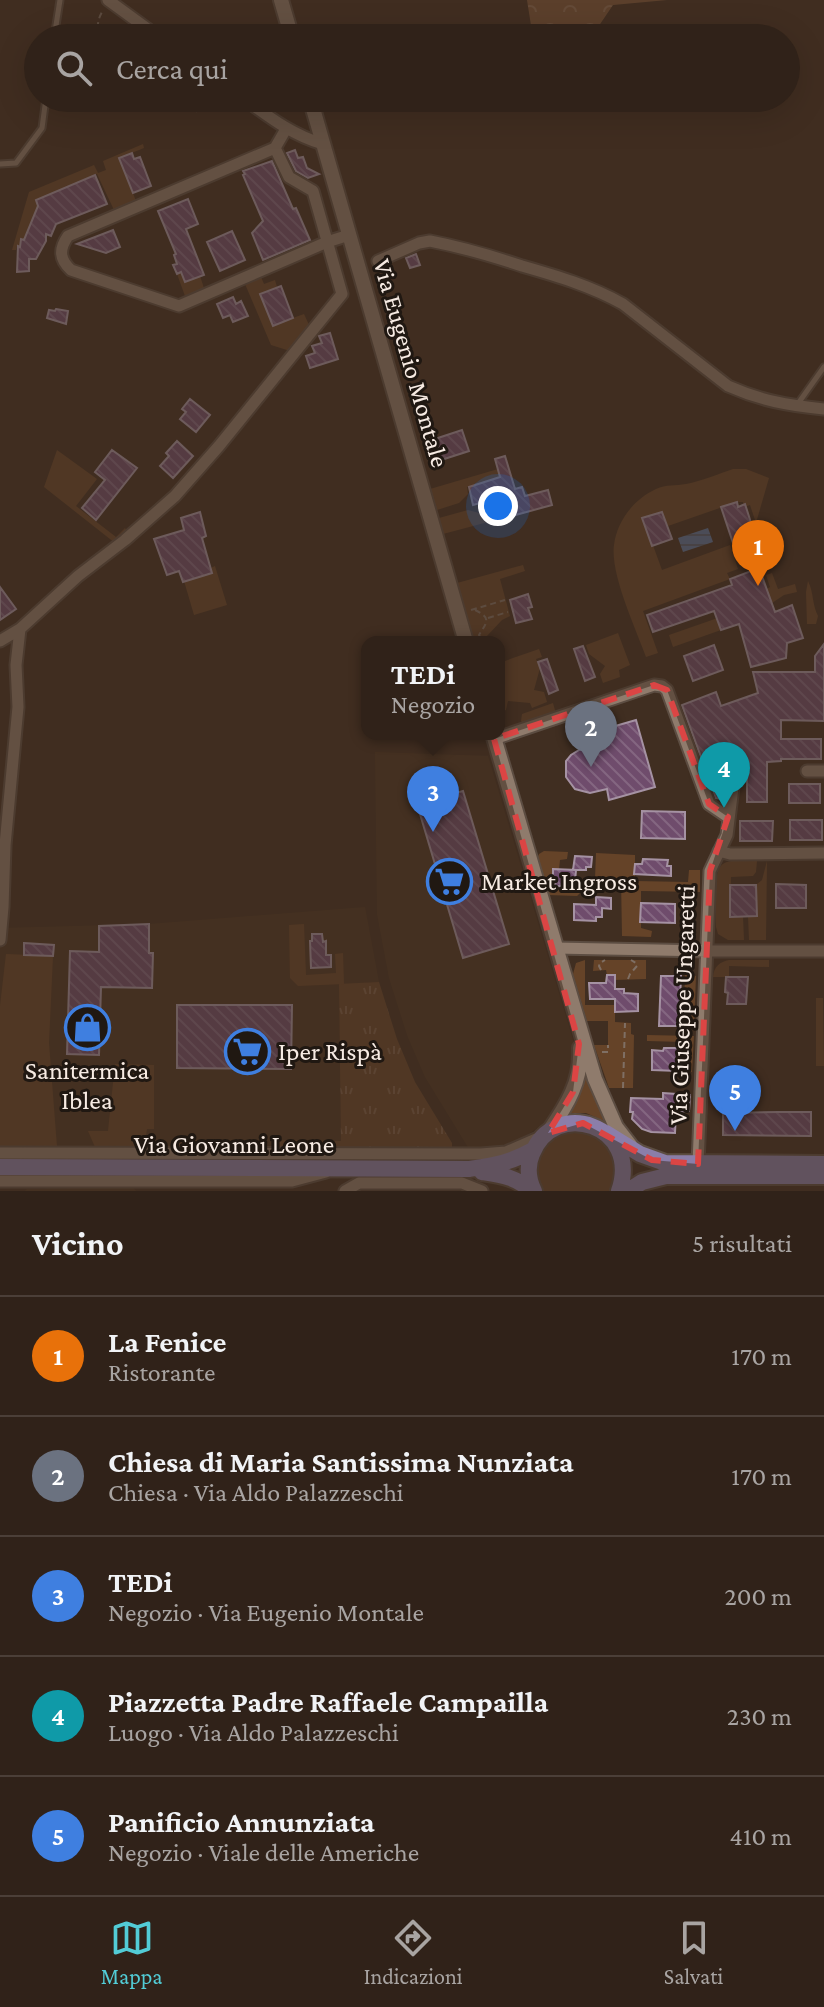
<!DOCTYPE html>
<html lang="it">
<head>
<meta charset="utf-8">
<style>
	:root { --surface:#302219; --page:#3c2f26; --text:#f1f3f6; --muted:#a8a4a2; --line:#4b3f38; --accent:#52ccd6 }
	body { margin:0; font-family:"Crimson Pro",serif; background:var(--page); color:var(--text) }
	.you { position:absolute; left:498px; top:506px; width:28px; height:28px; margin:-20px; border:6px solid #fff; border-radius:50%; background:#1a73e8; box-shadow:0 0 0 12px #1a73e833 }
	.badge { display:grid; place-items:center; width:52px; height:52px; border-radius:50%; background:var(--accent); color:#fff; font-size:26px; font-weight:700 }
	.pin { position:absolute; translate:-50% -66px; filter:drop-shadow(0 2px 4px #0008) }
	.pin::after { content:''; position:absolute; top:42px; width:28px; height:24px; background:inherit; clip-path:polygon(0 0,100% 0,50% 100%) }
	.popup { position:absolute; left:361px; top:636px; width:144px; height:104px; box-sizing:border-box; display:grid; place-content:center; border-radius:16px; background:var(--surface); filter:drop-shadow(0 2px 6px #0005); font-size:26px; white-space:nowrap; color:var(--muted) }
	.popup b { font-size:30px; color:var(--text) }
	.popup::after { content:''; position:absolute; left:50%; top:100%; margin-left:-16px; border:16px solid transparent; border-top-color:var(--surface) }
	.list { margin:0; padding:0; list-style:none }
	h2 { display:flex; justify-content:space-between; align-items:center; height:104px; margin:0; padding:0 32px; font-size:34px }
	h2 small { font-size:26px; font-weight:400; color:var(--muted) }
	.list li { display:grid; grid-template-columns:52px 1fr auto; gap:24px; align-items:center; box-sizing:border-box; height:120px; padding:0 32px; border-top:2px solid var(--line) }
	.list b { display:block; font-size:30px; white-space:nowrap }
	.list p { margin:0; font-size:26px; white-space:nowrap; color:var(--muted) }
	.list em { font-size:26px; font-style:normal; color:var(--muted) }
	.icon { flex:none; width:44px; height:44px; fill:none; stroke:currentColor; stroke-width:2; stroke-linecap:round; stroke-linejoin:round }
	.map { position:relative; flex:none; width:824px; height:1191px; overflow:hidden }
	.search { position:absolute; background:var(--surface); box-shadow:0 8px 32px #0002; left:24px; right:24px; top:24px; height:88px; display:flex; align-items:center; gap:20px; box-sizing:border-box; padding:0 28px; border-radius:44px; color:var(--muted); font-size:30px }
	.sheet { height:704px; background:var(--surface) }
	nav { display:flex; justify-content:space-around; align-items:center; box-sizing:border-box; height:112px; border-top:2px solid var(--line); background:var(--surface); font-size:22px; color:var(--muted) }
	nav a { display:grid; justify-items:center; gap:4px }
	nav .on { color:var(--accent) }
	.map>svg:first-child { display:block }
</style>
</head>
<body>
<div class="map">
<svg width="824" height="1191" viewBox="0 0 824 1191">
	<defs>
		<pattern id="grass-tufts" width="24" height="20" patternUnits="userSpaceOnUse" patternTransform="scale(2)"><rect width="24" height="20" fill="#654328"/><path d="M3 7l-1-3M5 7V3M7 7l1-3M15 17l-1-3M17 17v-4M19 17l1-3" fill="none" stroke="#7c5e47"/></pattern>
		<pattern id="forest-crowns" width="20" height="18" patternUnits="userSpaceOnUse" patternTransform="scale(2)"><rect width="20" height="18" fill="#7d5638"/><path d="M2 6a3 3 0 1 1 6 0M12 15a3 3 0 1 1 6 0" fill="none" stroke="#906e55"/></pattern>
		<pattern id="water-rules" width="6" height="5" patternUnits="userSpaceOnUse" patternTransform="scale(2)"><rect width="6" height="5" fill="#5a729a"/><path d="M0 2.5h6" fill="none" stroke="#525c6f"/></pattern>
		<pattern id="building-back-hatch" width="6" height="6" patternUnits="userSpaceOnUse" patternTransform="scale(2)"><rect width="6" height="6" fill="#6f4c6c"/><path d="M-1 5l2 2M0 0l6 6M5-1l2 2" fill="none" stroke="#846681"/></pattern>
	</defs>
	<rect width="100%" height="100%" fill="#402e21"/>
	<path fill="#4b3422" d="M375,752L488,756L573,1040L575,1053L569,1084L555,1111L545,1122L519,1141L491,1148L469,1149L425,1077L407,1035L389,978L377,914Z
		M365,907L379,982L339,985L341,1147H0V928L149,924Z
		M133,1187L136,1191H25L27,1189Z"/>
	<path fill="url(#grass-tufts)" d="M379,982L397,1039L415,1082L452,1143V1148L341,1147L339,984Z"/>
	<path fill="url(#forest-crowns)" d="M527,0H667L613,5L594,33L577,38H533Z"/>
	<path fill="#654328" d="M143,144L144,148L119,158L136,201L114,210L97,174L36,200L43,219L34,215L24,240H21L20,247L17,246L16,250H12L29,192L94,165L98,173L106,170L103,161Z
		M181,272L185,282L200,276L204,288L185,296L177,274Z
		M261,277L264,284L275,280L277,287L260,294L273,325L304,314L310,327L290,351L271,345L245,284Z
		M57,450L97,479L76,506L116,537L125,528L127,532L115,543L44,487Z
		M498,469L507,501L497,504L489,481L467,487L468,494L459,503L437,510L430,489Z
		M733,469H746L769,478L756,523L750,505L744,507L743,502H737L668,526L662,512L643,518L662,570L730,545L738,569L727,573L730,579L643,611L658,653L646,657C636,629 610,574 614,545C617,521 634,499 656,489C666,484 676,486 686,484C702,481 718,474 733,469Z
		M468,510L487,515L492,521L443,534L439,518Z
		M753,529L757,533L767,559L742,567L735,544L744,540L746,538L744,532Z
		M523,565L525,571L500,579L510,616L502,620L487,636L474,640L457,583Z
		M215,566L227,605L194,615L184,581Z
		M772,573L778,589L795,584L797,592L784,595L772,603L767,589L770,587L766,575Z
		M808,581C814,593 812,605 818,616L816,624H807L806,592Z
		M732,613L720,625L721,630L673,647L669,635Z
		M618,633L630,665L619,670L620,677L603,683L600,674L605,666L589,654L586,645Z
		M539,649L542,657L536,659L540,668L534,690L544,692L547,702L532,708L530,703L508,701L506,710L501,712L499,705V663Z
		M553,703L556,714L524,724L521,721L522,714Z
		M544,851L568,852L567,859L560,860L559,870H553V878H556L555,889L582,891L577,896L548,895L537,859L539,854Z
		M596,853L635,855V881L688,882L689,870H700V892L641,891V928L652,931L651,937L622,936L621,880L595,878Z
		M732,861H757L756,872L753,876L731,877L730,916H743L744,940H728L718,934L716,927C716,914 713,877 720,867C724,862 727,862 732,861Z
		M767,861L766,940H749L748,916L756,915V885L762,880Z
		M304,924L306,975L336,973L335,954L343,953L344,984L298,986L290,978L289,925Z
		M6,954L53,956L49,1043L57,1147H0V1006Z
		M585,960V1005H615V1022L631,1023V1034L634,1035L633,1088H609L594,1045H608V1021H587L573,974L576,963Z
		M594,960H646V979L615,980V975H607L606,970L593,971Z
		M729,960H769V967L729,966V977H713C714,966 720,962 729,960Z
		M685,967L689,974L696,976L694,1027H684Z
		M816,998H823L824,1066H816Z
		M647,1035L694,1036L692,1072L683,1071L684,1042L647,1041Z
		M115,1064L154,1065V1129H147L146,1135H140V1147H95L88,1131H108Z
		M587,1078L604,1117V1121L586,1113H569L584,1079Z
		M575,1131C605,1135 626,1160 610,1191H541L538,1188L536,1162L550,1140L562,1133Z
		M174,1140H241L236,1147H179Z
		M271,1140L341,1141V1147H275Z"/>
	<path fill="url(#water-rules)" d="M708,528L713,542L683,552L678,538Z"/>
	<path fill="url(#building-back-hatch)" stroke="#a592a3" stroke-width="2" d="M176,98H206L196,111Z
		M295,150L298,158L303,157L307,168L319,174L308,178L296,171L287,153Z
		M132,153L134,159L140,157L151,186L133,193L119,158Z
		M272,161L293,209L296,208L310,240L263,260L252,233L263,221L243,175L245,174L243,171Z
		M95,175L107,204L56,224L51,236L46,234V241L36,259H29V271L17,272L18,246L20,247L21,239L24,240L38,206L36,200Z
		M188,199L198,224L186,229L204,275L185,282L181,272L177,274L173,265L177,264L174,255L176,254L158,211Z
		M113,230L120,247L106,253L77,244Z
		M232,231L245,260L220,271L207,242Z
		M416,254L420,265L410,268L406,258Z
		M281,286L293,318L273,326L260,294Z
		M233,297L236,304L241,301L248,316L233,322L230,315L223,318L217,304Z
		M56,309L68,311L66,324L47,318L49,310L55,311Z
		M330,333L338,359L310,368L306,356L315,353L312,346L322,343L319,336Z
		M190,399L210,415L196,432L180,419L186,412L182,409Z
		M462,430L469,451L435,462L431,450L438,448L435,439Z
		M177,441L193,456L173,478L160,466L169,456L166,453Z
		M112,450L137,468L96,520L82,508L105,480L95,472Z
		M505,456L515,489L522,487L525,496L548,490L552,505L512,516L506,496L473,505L469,487L500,477L495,459Z
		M737,502L738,507L745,504L753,529L744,532L746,538L733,543L721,507Z
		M200,512L206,536L202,538L212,573L183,582L179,571L167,575L154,539L184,530L181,518Z
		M662,512L672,539L652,546L642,518Z
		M759,568L775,612L792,605L803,638L787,643L786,658L751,667L739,624L721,630L714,611L653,632L647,615L732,585L730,579Z
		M0,587L16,609L0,620Z
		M528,594L532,607L528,608L532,619L516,623L510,600Z
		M824,644V721L781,720V739H821V759H781V761L767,762V802H747V762L730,763L728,780L725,785L723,799L716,798L682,705L716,692L721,706L758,693L753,672H815V656Z
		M714,645L723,670L693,681L684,656Z
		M583,646L595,677L585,681L574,649Z
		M547,659L558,690L549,694L538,662Z
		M636,720L655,787L609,800L607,789L590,793L575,789L566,777V761L571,755L584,747L594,746L591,733Z
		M789,784H820V803H789Z
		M463,791L509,944L463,958L417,804Z
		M642,811L685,812V839L641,838Z
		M790,820H822V840H790Z
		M740,821H773L772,841H740Z
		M575,856L592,857L591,867H586V870H573Z
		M643,859L668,860L667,866H671V876L634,874L635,864H642Z
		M553,869L576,870L575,882H572V887L555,886L556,878H553Z
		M776,884L806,885V908H776Z
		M730,885H756L757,916L730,917Z
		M596,897L611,898V909L602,908V917H596V921L574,920V904L596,905Z
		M641,903L675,904V923L640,922Z
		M149,924V953H153L152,988L101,987L99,1055L67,1054L70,951L99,952V926Z
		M312,934H322L323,942L326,941V955H331V967L311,968L310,941H312Z
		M24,943L54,945L53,956L24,955Z
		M607,975H615V989H624V993L638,994V1011L615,1012V999H590L589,983H606Z
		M661,976H681L679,1026H659Z
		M726,977H748L746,1004H727L728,993L725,992Z
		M177,1005H292L291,1069L177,1068Z
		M664,1048H678V1071L652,1070V1050L663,1051Z
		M663,1093L690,1095L689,1111L676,1112L675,1133L651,1132L642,1129L632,1119L633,1112H630L631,1098L663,1099Z
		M778,1112H811V1136L723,1135V1113Z"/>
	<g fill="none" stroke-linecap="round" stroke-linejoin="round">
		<defs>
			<path id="service" d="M54,38L60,0
				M0,164L16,163L42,128L46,98
				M797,405L824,367"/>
			<path id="minor" d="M108,0L160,38
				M243,98C269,117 292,135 323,144
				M286,129L275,148L68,236C59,249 59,259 71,270L179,306L327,242L349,235
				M378,261L419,243L430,241C461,247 492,256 522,266C557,276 591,286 623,304L728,386C762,401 787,405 824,409
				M0,641L20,629L78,576L125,540L175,496L219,446L342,294L313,191L289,177L275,148
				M494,739L654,685L662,686L667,690L709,804L728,817
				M807,771H824
				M719,851L730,854L824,853
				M0,940L3,907L5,845L18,707L16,665L20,629
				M555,948L708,951H824
				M0,1153L481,1154L506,1152L536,1139
				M698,1164L710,871L727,835L733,787
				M0,1181H292L326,1172
				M345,1191L359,1183H462L482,1191"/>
			<path id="secondary" d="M281,0L292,38
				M310,98L466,642
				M493,734L595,1079L616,1127L630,1145
				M549,1131C567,1105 582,1081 580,1048"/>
			<path id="primary" d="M606,1133L640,1154L665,1163L824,1164
				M0,1167L469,1169C495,1165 510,1163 533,1150
				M482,1172C501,1175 517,1177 531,1191
				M534,1191C528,1179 527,1166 532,1154C554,1097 642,1125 619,1191
				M628,1191L642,1182L666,1176H824"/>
		</defs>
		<use href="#service" stroke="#5c4d42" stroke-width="9"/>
		<use href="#minor" stroke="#5c4d42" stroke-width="15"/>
		<use href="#secondary" stroke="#5c4d42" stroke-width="18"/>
		<use href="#primary" stroke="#5c4d42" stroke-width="20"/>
		<path stroke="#7f6f64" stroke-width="2" stroke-dasharray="6 4" stroke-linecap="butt" d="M99,38C97,28 97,21 102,12
			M165,98L177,108
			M471,610L505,600
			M475,610C492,618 487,622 479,635L481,638
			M488,618L508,612
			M601,970L599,966L600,963L605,960
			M628,979L630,974L637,966L636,963L631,960
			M684,1011H693
			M602,1052H608V1045
			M623,1088L625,1023"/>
		<use href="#service" stroke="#8f7b6c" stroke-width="5"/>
		<use href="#minor" stroke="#8f7b6c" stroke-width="11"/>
		<use href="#secondary" stroke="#8f7b6c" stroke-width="14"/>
		<use href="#primary" stroke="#8b7ea9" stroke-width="16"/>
	</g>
	<path d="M0 0H824V1191H0ZM654,685L667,690L709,804L728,817L710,871L698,1164L652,1160L583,1123L548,1133L573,1092L579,1044L494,739Z" fill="#402e21" fill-opacity=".55" fill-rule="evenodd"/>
	<path fill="none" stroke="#db4544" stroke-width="6" stroke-dasharray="16 10" stroke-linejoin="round" d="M654,685L667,690L709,804L728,817L710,871L698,1164L652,1160L583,1123L548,1133L573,1092L579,1044L494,739Z"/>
	<defs>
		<symbol id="supermarket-ring" viewBox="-11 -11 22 22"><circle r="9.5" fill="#201812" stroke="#3f7fe0" stroke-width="1.5"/><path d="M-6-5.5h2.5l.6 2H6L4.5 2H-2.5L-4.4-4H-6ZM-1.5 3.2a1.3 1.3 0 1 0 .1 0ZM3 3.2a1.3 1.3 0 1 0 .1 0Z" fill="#3f7fe0"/></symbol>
		<symbol id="shop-ring" viewBox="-11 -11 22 22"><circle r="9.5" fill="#201812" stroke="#3f7fe0" stroke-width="1.5"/><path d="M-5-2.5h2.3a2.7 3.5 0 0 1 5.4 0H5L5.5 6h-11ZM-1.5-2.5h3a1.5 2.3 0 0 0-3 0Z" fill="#3f7fe0"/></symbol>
	</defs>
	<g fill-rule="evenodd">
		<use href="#supermarket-ring" x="424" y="856" width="51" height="51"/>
		<use href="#shop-ring" x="62" y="1002" width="51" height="51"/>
		<use href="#supermarket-ring" x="222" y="1026" width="51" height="51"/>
	</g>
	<g text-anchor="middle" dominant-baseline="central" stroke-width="6" stroke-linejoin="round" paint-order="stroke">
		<g font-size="26" fill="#f7ebe3" stroke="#201812">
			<text transform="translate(411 363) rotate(74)">Via Eugenio Montale</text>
			<text transform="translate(682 1005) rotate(-88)">Via Giuseppe Ungaretti</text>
			<text x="234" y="1144">Via Giovanni Leone</text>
		</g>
		<g font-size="26" fill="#f7ebe3" stroke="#201812" text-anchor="start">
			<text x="481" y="881">Market Ingross</text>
			<text x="278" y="1051">Iper Rispà</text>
			<text x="87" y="1070" text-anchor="middle">Sanitermica<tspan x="87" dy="30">Iblea</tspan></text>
		</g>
	</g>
</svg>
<div class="you"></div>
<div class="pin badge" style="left:758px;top:586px;background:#e8710a">1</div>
<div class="pin badge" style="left:591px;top:767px;background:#6b7280">2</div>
<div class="pin badge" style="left:433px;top:832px;background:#3f7fe0">3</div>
<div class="popup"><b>TEDi</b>Negozio</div>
<div class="pin badge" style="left:724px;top:808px;background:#0f9aa8">4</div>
<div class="pin badge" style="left:735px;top:1131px;background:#3f7fe0">5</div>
<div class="search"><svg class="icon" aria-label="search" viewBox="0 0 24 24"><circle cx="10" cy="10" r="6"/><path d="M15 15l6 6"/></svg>Cerca qui</div>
</div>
<section class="sheet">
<h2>Vicino<small>5 risultati</small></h2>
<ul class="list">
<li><span class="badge" style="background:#e8710a">1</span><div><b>La Fenice</b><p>Ristorante</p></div><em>170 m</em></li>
<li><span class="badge" style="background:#6b7280">2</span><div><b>Chiesa di Maria Santissima Nunziata</b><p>Chiesa · Via Aldo Palazzeschi</p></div><em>170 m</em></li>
<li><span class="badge" style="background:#3f7fe0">3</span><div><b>TEDi</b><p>Negozio · Via Eugenio Montale</p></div><em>200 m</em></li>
<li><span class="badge" style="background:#0f9aa8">4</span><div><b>Piazzetta Padre Raffaele Campailla</b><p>Luogo · Via Aldo Palazzeschi</p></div><em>230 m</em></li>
<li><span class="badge" style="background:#3f7fe0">5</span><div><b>Panificio Annunziata</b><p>Negozio · Viale delle Americhe</p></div><em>410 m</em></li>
</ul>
</section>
<nav>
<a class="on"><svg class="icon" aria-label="map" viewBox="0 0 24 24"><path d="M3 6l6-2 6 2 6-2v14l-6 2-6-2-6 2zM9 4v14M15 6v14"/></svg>Mappa</a>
<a><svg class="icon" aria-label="directions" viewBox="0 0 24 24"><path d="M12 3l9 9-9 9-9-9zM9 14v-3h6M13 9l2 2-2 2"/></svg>Indicazioni</a>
<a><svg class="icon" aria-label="saved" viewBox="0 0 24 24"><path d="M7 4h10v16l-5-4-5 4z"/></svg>Salvati</a>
</nav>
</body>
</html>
